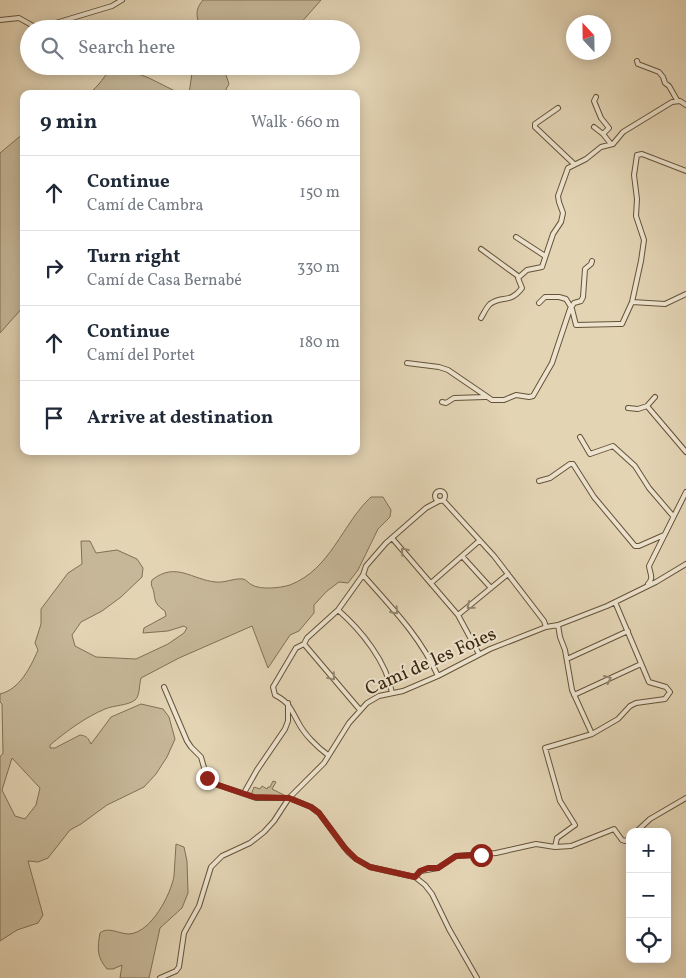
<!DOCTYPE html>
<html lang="en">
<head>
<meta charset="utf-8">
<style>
	:root { --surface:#fff; --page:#f2f2f3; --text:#1f2937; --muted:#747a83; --line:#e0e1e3 }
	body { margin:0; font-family:Vollkorn,serif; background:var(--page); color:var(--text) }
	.controls { position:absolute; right:15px; bottom:15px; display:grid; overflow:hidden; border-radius:10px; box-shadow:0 2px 12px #0003 }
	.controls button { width:45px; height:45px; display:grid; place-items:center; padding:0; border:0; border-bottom:1px solid var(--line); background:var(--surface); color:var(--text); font:25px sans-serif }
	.compass { position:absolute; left:566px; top:15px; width:45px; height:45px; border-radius:50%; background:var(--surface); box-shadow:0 2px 12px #0003; rotate:338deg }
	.stop { position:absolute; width:15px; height:15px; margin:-11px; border:4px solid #8f2418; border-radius:50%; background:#fff }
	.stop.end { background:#8f2418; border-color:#fff; box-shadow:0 1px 5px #0008 }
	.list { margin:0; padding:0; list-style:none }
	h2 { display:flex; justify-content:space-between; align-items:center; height:65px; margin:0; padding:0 20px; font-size:21px }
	h2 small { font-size:16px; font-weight:400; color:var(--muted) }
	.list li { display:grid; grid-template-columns:32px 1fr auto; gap:15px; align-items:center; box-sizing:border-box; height:75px; padding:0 20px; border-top:1px solid var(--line) }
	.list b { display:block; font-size:19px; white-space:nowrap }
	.list p { margin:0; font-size:16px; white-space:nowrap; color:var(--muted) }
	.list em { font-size:16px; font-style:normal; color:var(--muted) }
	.icon { flex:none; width:28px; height:28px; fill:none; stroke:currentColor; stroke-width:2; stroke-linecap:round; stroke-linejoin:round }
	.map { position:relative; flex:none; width:686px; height:978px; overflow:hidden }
	.search { position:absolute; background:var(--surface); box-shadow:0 2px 12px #0003; left:20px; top:20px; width:340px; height:55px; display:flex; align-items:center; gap:12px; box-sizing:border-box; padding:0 18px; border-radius:28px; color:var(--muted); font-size:19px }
	.panel { position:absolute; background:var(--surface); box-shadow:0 2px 12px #0003; left:20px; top:90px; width:340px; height:365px; border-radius:10px }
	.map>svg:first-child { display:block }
</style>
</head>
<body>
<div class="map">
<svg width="686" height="978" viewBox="0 0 686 978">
	<rect width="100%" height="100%" fill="#e3d4b4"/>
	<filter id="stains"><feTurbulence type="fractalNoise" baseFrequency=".004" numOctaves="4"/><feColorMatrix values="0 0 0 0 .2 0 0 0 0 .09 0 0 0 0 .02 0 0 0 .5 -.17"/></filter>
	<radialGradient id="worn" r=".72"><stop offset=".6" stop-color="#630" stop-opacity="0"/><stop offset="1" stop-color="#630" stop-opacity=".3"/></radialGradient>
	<path fill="#c6b798" stroke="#807054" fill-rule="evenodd" d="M203,0H321L299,25L298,29H200C197,16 194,11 203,0Z
		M114,66H118L149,78L181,94H88C100,86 104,75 114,66Z
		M193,66H225L224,69L229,84L226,89L227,94H189Z
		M24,133V306L0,333V153Z
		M371,497H383L391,510L390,517L378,529L358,570L348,583L339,582L327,591L314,605V613L299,631L290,635L268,668L252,626L179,658L141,678C139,685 140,696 135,700C127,706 114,705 105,709C84,718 67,731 50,745V748H55L80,735C87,736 88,738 91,744L111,717L141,704L163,709L169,717L175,739L167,757L156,774L144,787L107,805L81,824L70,830L48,858L38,862L28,861L43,915L38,923L17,930L0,941V757L3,753L2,704L0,702V694C20,689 30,668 38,650L35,643L41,624V609L68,573L82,564L81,541H90L96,553L117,550L137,559L143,568L142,577L121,597L102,611L81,622L72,635L75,646L96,657L136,659L168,644L184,633L187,628L184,626L168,631L143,633L144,628L166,616L165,611C156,605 155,602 154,593C153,587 150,586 152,580C176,561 192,580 216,582C225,583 234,578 243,579C247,580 248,583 252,585C261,590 280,588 290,585C331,569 342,524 371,497ZM12,758L40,788L36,805L25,819L15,816L2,790Z
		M273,781L276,782L272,789L284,795V797H259L251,795L254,787L260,789L262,786L267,789L268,787H270Z
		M176,844L184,847L187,861L188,893L182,908L160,928L149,978H120L122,965L113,969H107C97,957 97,949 100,933C108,926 119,934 129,934C151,933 171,894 174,876C175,865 175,855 176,844Z"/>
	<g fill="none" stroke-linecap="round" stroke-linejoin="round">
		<defs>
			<path id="minor" d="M0,20L19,18L35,27L39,28L112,6L122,0
				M637,61L638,64L659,72L663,77L665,83L669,86L677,100
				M596,97L594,101L601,118L609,128L603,134
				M558,108L535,124V127L574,164
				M594,127L603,134L611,144
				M516,237L545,256
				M481,249L518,276
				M632,302L665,304L686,294
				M539,303L545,297H559L566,299L571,307
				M571,308L574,303L581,301L583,297L585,269L591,264L592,261
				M481,318C484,313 486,308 490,304C502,295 510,304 522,288L518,278L527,270L542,267L553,234L561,222L563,213L559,202L558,196L568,168L586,159L601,147L613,144L623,132L672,102L680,101L686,105
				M407,363L439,367L448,370L492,400H504L516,395L529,397L533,396L552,363L570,309H572L576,325L618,324H622L632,302L641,261L644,240L636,216L637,199L634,175L637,155L642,154L686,171
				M655,397L647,406L686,452
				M442,402L446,403L454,398L485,397
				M628,408L638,409L647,406
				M580,437L590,454L613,446L635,466L649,488L673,516
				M539,481L550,478L570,464H573L594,497L635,546H639L664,535
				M435 496a5 5 0 1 1 10 0a5 5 0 1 1-10 0Z
				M443,500L494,556L544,621L546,627
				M392,538L458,615L479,654
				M462,556L491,588
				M363,575C391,607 420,636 438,676
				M431,583L479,541
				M648,584C654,578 650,574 649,566L686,492
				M338,610C361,630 387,662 392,693
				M458,615L508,574
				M558,625L560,637L565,650L572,690L592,734
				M304,644L360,710
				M567,659L628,631
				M164,687L187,741L191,747L201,757L207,778L215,784L256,798H289L311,807L319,813L348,852L356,859L370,867L415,877L425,885L432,894L449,929L477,978
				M574,695L641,664
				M328,755C317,747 304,734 298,722C290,708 290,703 275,695L273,687L296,648L304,644L307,638L338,610L363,575L366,566L386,543L426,508L439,501
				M244,793L257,770L285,729L288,721V703
				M636,832L650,819L686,798
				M555,847L557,838L575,825L560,801L545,748L592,734L618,719L630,706L636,703L665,699L670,692L666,687L649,682L615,602
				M415,877L421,871L438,868L456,856L496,853L536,844L555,847L571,846L614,829L622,840L625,841L630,838
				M160,978L176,971L179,967L184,933L199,906L211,867L222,856L250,843L264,832L274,821L289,798L324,763L349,723L367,703L379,696L403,691L438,676L490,649L546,627L558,625L607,606L656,582L686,564"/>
		</defs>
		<use href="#minor" stroke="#655339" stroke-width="6"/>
		<use href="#minor" stroke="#ede3ce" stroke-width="4"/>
	</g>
	<defs><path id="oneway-chevron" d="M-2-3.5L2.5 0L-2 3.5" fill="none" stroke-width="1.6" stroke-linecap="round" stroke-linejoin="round" transform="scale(1.25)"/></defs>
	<g stroke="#94866f">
		<use href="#oneway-chevron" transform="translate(404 551) rotate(-131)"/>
		<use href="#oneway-chevron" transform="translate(470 606) rotate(140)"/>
		<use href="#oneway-chevron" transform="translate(395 611) rotate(49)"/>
		<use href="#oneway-chevron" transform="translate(332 677) rotate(50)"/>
		<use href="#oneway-chevron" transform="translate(608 679) rotate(-25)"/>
	</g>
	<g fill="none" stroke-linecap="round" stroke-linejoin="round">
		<path stroke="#8f2418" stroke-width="6" d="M207,778L215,784L254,797L289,798L311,807L319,813L344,847L356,859L370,867L415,877L420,871L428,868H438L456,856L481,855"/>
	</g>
	<g text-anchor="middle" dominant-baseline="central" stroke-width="4" stroke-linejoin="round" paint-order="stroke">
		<g font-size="19" fill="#3b2810" stroke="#ede3ce">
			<text transform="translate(431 662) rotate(-24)">Camí de les Foies</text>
		</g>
	</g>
	<rect width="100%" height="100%" filter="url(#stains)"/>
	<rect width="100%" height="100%" fill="url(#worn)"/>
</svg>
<div class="controls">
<button>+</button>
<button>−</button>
<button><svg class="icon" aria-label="locate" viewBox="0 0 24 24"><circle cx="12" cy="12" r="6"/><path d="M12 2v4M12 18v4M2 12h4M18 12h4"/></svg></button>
</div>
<svg class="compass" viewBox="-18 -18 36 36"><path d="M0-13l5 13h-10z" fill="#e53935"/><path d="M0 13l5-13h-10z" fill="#747a83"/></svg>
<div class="stop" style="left:481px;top:855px"></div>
<div class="stop end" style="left:207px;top:778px"></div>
<div class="search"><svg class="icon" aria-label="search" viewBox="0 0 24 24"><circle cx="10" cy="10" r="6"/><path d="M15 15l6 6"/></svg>Search here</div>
<section class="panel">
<h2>9 min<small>Walk · 660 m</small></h2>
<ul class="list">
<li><svg class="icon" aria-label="ahead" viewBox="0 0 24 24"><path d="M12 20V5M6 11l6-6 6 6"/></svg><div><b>Continue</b><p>Camí de Cambra</p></div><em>150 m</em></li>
<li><svg class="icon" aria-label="right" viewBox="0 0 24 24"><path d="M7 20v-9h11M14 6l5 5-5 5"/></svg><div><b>Turn right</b><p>Camí de Casa Bernabé</p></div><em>330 m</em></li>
<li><svg class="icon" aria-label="ahead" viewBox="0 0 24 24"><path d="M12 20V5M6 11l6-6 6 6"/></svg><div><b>Continue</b><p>Camí del Portet</p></div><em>180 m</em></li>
<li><svg class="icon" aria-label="arrive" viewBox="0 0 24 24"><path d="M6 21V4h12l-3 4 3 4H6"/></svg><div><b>Arrive at destination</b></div></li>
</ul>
</section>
</div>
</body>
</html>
